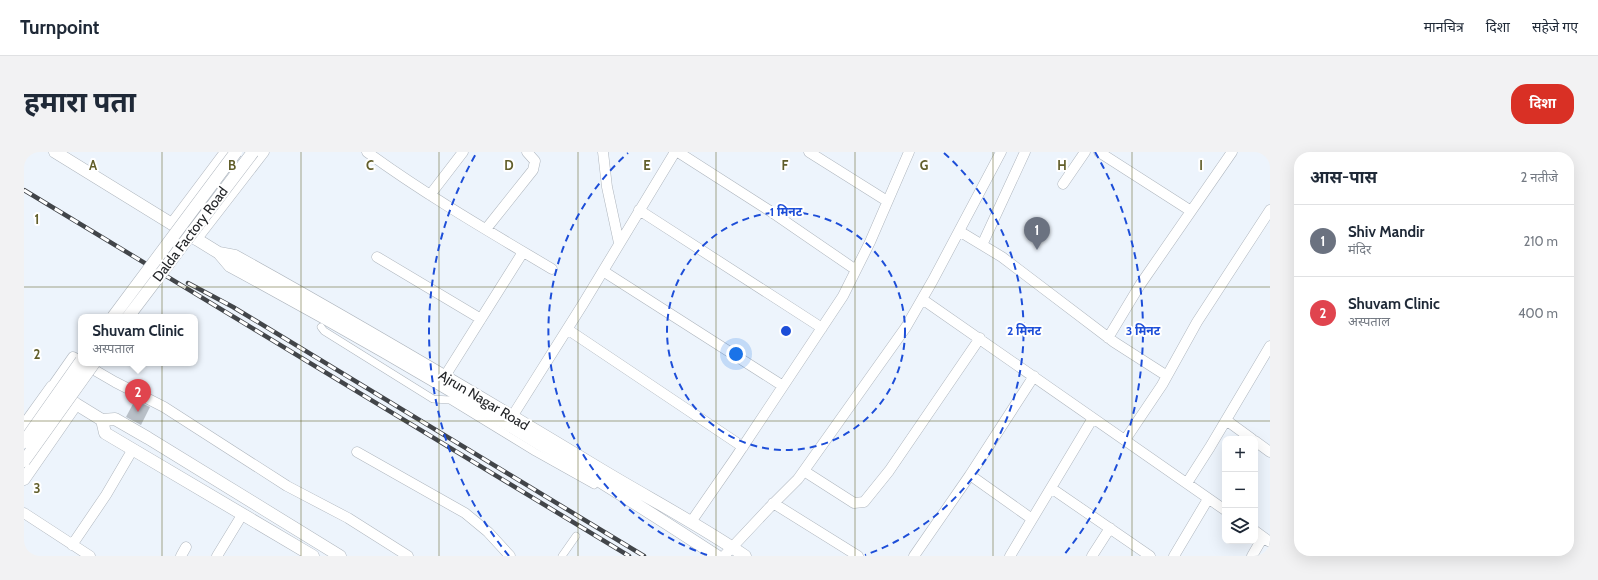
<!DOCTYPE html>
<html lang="hi">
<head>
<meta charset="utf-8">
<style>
	:root { --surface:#fff; --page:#f2f2f3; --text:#1f2937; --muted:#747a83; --line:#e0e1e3; --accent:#d93025 }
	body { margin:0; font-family:Cabin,"Noto Sans Devanagari",sans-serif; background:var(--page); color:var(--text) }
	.controls { position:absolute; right:12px; bottom:12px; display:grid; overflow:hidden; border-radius:8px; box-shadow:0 4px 16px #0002 }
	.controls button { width:36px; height:36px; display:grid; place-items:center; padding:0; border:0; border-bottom:1px solid var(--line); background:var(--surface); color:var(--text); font:20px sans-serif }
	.you { position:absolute; left:712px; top:202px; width:14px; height:14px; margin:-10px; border:3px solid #fff; border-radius:50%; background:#1a73e8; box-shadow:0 0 0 6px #1a73e833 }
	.badge { display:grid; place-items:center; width:26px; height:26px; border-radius:50%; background:var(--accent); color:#fff; font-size:13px; font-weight:700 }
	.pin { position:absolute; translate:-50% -33px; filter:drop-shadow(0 1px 2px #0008) }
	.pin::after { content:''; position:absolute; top:21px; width:14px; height:12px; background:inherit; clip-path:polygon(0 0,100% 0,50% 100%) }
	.popup { position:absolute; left:54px; top:162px; width:120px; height:52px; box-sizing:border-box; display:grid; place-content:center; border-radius:8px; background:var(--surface); filter:drop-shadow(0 1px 3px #0005); font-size:13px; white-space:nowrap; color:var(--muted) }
	.popup b { font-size:15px; color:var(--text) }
	.popup::after { content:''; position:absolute; left:50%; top:100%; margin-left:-8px; border:8px solid transparent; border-top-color:var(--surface) }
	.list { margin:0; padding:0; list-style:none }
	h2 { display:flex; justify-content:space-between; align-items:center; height:52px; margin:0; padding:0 16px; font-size:17px }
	h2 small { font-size:13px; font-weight:400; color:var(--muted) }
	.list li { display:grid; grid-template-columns:26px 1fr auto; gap:12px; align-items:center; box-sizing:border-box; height:72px; padding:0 16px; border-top:1px solid var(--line) }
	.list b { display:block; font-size:15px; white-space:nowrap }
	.list p { margin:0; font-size:13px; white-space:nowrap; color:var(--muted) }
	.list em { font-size:13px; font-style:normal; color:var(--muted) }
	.icon { flex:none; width:22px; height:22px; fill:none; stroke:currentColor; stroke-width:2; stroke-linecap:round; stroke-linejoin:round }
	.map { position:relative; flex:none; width:1246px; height:404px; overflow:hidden; border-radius:16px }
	header { display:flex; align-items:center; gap:24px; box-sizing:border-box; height:56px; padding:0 20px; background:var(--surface); border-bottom:1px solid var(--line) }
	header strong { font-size:19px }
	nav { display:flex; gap:22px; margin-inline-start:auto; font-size:14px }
	.intro { display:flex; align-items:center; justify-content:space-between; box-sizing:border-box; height:96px; padding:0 24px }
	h1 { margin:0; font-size:28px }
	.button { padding:10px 18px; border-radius:16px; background:var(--accent); color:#fff; font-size:14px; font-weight:700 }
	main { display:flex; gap:24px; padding:0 24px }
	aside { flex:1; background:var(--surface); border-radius:16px; box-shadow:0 4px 16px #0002 }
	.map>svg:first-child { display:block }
</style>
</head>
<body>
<header>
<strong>Turnpoint</strong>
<nav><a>मानचित्र</a><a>दिशा</a><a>सहेजे गए</a></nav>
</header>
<div class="intro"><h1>हमारा पता</h1><a class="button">दिशा</a></div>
<main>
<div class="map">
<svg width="1246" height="404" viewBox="0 0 1246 404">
	<rect width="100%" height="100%" fill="#edf4fc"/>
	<path fill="#b8bfc7" d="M111,248L126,255L117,273L102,265Z"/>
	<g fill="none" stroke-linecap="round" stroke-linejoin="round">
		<defs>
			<path id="pedestrian" d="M297,175L300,179L409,247L426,248L511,300L570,333
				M538,404L552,384"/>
			<path id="minor" d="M343,0C402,43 466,80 528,117
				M579,0L583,35L595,91
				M654,0L746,59L832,118
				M785,0L863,49
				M1075,0L1167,59
				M1039,32L1061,0
				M406,43L439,0
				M615,58L798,176
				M147,72L201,0
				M462,77L509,18L511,9L503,0
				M935,79L978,105L1090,190L1143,224
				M172,88L240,0
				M958,93L1001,0
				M353,105L457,167
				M579,119L759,234
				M898,147L1201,358
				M543,177L719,295
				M1084,186L1116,133L1208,0
				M60,212L91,230L140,255L263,334L324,366L384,404
				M421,224L499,100
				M28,235L49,205L57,210
				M1202,268L1228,287
				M484,271L559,152L651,0
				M1101,288L1138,233L1173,170L1246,58
				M1231,289L1246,300
				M333,300L441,361L464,380L486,404
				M780,319L830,351L840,350L865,319L956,186
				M946,323L1008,367
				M1163,331L1186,295L1246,194
				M1027,336L1126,404
				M749,351L834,404
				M0,361L66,404
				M667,370L712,305L819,144L846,90L885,0
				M1231,379L1246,390
				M48,393L82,343L109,297
				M157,404L162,395
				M193,404L218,363
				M700,404L745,356L774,327L882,175L909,128L977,0
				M890,404L946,323L1010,224
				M986,404L1069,266
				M1068,404L1086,376
				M1150,404L1184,347
				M1228,404L1239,385"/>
			<path id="tertiary" d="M31,0L195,101L206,114C373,204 535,301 693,404
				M195,101L211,104C334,172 455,244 576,317C624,346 674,372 721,404
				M52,252L78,268L91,267L124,286L316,404
				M78,268L81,281L289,404
				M0,274L28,235L52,252L0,327"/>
		</defs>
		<use href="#pedestrian" stroke="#afb6be" stroke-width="8"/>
		<use href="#minor" stroke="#afb6be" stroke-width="11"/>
		<use href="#tertiary" stroke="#afb6be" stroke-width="13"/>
		<use href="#pedestrian" stroke="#fff" stroke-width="7"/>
		<use href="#minor" stroke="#fff" stroke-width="10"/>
		<use href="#tertiary" stroke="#fff" stroke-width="12"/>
		<defs>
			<path id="rail" d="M0,38L605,404
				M164,131L209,155L620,404"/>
		</defs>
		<use href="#rail" stroke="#424549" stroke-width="4.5"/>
		<use href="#rail" stroke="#fff" stroke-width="3" stroke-dasharray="9" stroke-linecap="butt"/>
		<defs>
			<path id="tertiary-bridge" d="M89,165L212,0
				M104,165L229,0
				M0,290L57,209
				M0,309L70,211"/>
		</defs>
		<use href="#tertiary-bridge" stroke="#afb6be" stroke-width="13" stroke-linecap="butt"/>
		<use href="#tertiary-bridge" stroke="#fff" stroke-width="12"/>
	</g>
	<path fill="none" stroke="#615e2a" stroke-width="1" stroke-opacity="0.55" d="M138,0V404M277,0V404M415,0V404M554,0V404M692,0V404M831,0V404M969,0V404M1108,0V404M0,135H1246M0,269H1246"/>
	<g fill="none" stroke="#1d4ed8" stroke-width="2" stroke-dasharray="7 5">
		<circle cx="762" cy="179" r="119"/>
		<path d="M683 403A238 238 0 0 1 604 1M920 1A238 238 0 0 1 841 403"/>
		<path d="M485 404A357 357 0 0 1 453 0M1071 0A357 357 0 0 1 1039 404"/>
	</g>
	<g text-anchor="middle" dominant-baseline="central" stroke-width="4" stroke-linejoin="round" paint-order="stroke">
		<g font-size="14" fill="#232528" stroke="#fff">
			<text transform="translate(166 82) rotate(-53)">Dalda Factory Road</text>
			<text transform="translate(460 248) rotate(31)">Ajrun Nagar Road</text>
		</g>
	</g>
	<g font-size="13" text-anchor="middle" font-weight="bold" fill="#615e2a" stroke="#fff" stroke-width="4" stroke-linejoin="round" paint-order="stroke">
		<text x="69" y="18">A</text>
		<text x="208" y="18">B</text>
		<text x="346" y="18">C</text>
		<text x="485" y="18">D</text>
		<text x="623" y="18">E</text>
		<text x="761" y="18">F</text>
		<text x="900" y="18">G</text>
		<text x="1038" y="18">H</text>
		<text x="1177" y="18">I</text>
		<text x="13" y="72">1</text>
		<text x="13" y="207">2</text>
		<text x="13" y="341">3</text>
	</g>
	<circle cx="762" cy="179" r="6" fill="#1d4ed8" stroke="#fff" stroke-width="2"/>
	<g font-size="12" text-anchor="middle" font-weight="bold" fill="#1d4ed8" stroke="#fff" stroke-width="4" stroke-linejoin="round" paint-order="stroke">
		<text x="762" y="64">1 मिनट</text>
		<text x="1000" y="183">2 मिनट</text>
		<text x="1119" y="183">3 मिनट</text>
	</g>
</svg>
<div class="controls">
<button>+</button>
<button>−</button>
<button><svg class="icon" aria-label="layers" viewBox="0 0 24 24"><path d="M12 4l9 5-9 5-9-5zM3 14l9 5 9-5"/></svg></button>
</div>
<div class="you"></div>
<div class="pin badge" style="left:1013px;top:98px;background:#6b7280">1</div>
<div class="pin badge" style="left:114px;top:260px;background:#e0444e">2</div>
<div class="popup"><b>Shuvam Clinic</b>अस्पताल</div>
</div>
<aside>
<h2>आस-पास<small>2 नतीजे</small></h2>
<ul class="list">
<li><span class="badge" style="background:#6b7280">1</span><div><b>Shiv Mandir</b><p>मंदिर</p></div><em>210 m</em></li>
<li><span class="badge" style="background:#e0444e">2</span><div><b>Shuvam Clinic</b><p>अस्पताल</p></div><em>400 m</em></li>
</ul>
</aside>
</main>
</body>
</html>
